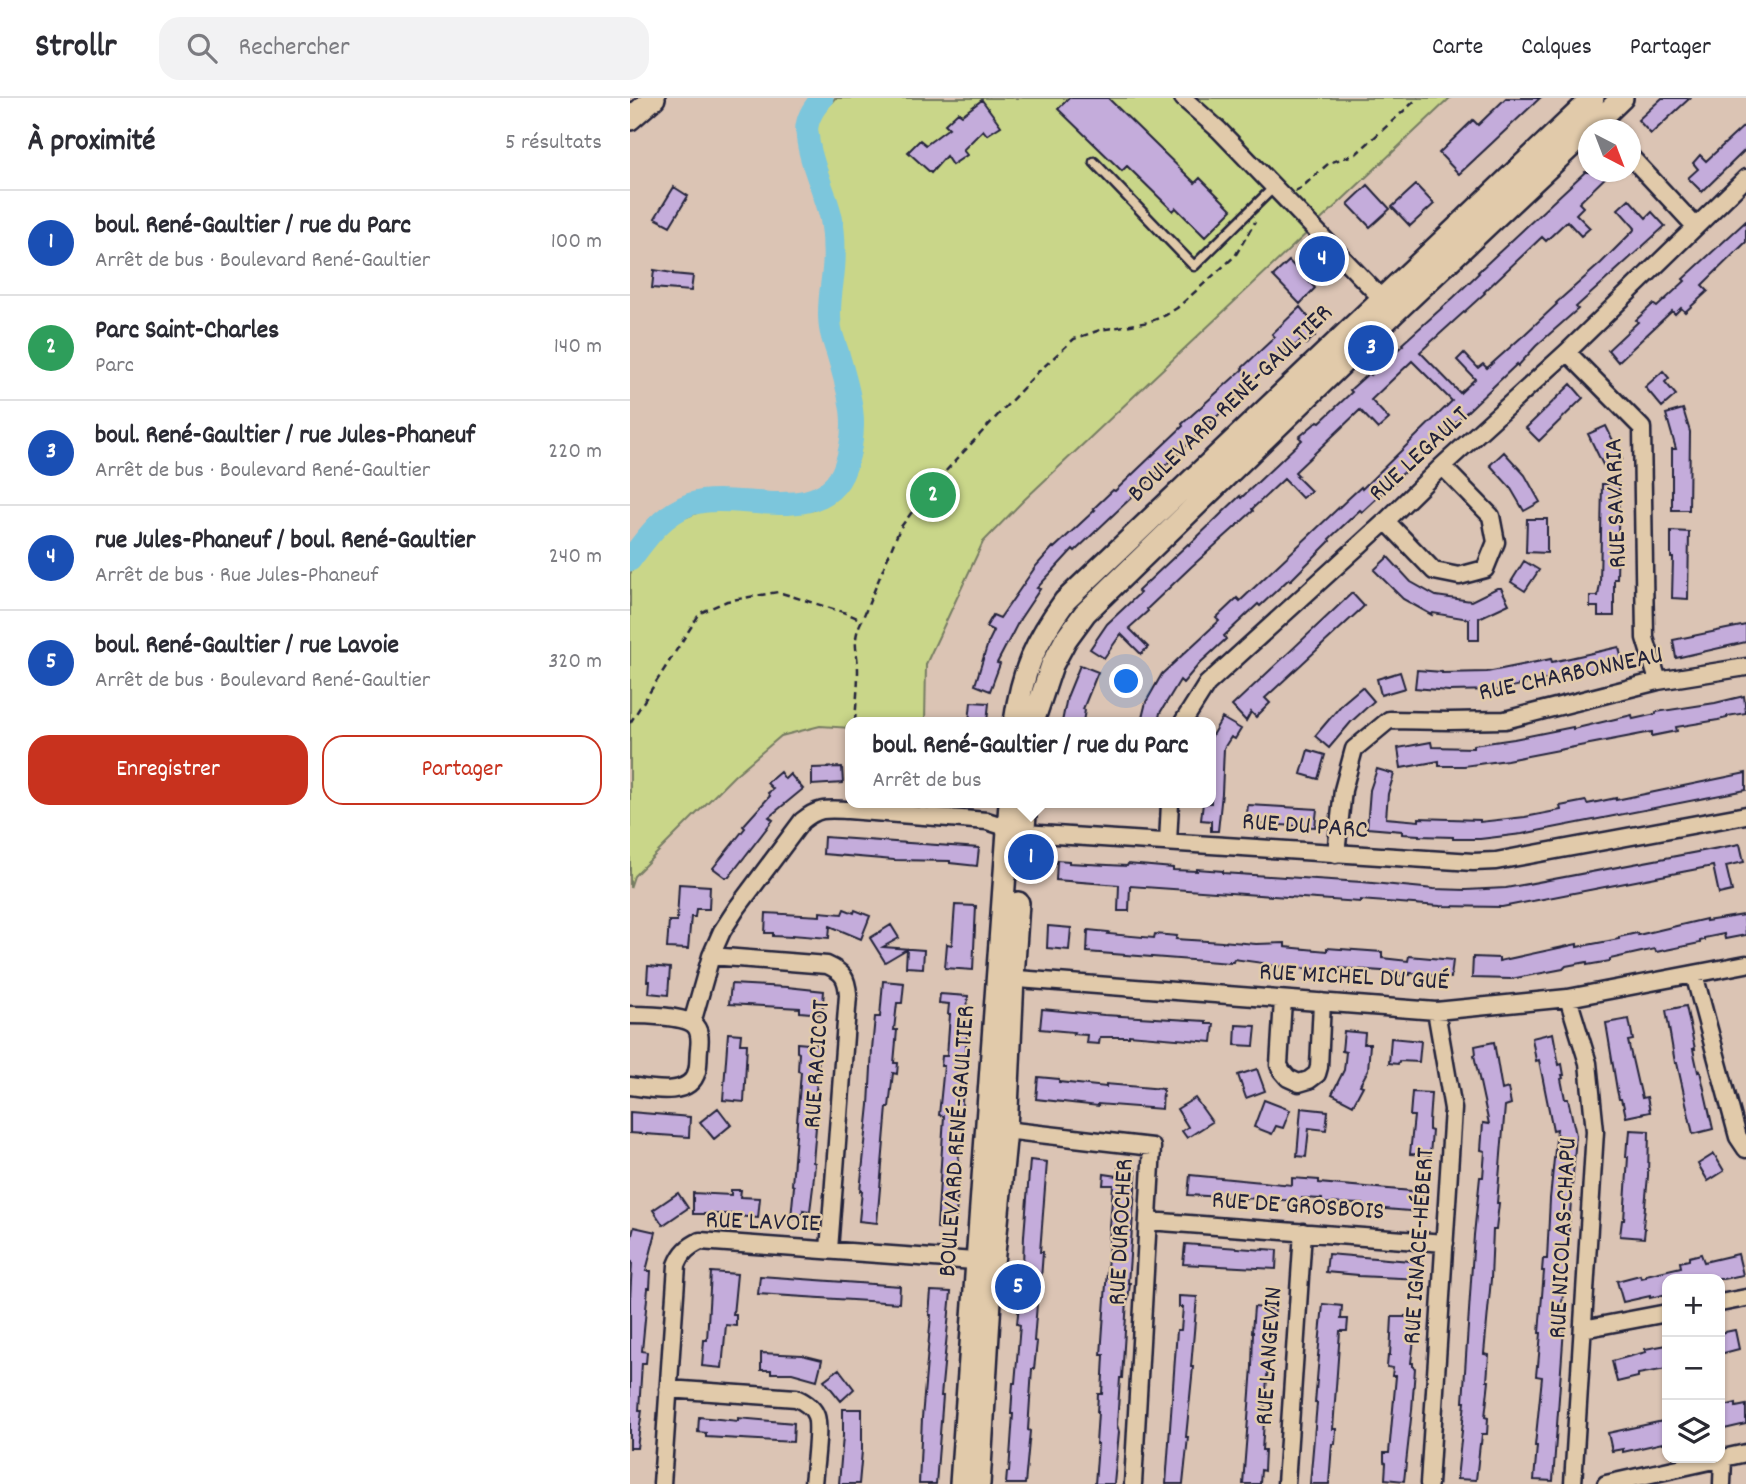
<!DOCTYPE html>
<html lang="fr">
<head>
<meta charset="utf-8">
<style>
	:root { --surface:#fff; --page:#f2f2f3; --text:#2b2b33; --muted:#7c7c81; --line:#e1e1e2; --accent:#c8321e }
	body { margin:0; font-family:Dekko,sans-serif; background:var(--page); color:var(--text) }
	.controls { position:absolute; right:21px; bottom:21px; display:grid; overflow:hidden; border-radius:14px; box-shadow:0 2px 5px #0004 }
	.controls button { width:63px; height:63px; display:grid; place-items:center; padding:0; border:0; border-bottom:2px solid var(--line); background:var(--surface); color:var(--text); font:35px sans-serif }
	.compass { position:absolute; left:948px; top:21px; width:63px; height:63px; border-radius:50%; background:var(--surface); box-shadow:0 2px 5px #0004; rotate:138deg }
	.you { position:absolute; left:497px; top:584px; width:24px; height:24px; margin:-18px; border:5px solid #fff; border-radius:50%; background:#1a73e8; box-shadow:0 0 0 10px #1a73e833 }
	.badge { display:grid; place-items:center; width:46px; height:46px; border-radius:50%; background:var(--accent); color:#fff; font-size:23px; font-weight:700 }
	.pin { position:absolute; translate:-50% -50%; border:4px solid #fff; box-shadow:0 2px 7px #0006 }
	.popup { position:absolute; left:215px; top:619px; width:371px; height:91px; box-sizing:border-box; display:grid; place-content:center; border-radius:14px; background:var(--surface); filter:drop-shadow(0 2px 5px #0005); font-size:23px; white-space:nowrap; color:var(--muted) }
	.popup b { font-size:26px; color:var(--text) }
	.popup::after { content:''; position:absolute; left:50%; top:100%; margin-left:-14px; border:14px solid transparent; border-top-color:var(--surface) }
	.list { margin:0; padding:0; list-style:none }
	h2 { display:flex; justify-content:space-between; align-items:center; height:91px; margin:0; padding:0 28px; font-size:30px }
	h2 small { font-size:23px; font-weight:400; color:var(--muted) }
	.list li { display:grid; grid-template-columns:46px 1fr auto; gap:21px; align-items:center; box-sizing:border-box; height:105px; padding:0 28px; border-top:2px solid var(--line) }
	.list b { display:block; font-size:26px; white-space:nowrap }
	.list p { margin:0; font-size:23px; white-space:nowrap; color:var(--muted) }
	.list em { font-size:23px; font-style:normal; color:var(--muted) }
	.actions { display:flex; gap:14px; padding:21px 28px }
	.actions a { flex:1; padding:16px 0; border:2px solid var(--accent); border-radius:21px; text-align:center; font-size:24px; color:var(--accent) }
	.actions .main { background:var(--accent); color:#fff }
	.icon { flex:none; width:38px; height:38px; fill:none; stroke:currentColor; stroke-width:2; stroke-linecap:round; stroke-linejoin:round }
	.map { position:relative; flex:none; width:1116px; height:1386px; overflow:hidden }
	header { display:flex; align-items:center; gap:42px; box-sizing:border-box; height:98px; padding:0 35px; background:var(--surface); border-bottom:2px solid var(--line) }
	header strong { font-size:33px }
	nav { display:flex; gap:38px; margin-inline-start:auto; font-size:24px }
	.search { width:490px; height:63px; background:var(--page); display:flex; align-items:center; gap:18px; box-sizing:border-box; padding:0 24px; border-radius:21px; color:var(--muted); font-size:26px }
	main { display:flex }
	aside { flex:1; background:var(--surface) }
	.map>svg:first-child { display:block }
</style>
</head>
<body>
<header>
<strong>Strollr</strong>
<div class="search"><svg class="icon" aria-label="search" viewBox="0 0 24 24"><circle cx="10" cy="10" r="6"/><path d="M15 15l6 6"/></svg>Rechercher</div>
<nav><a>Carte</a><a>Calques</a><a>Partager</a></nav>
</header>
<main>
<aside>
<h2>À proximité<small>5 résultats</small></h2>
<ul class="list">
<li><span class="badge" style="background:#1a4fb4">1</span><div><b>boul. René-Gaultier / rue du Parc</b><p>Arrêt de bus · Boulevard René-Gaultier</p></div><em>100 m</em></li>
<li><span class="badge" style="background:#2e9e5b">2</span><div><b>Parc Saint-Charles</b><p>Parc</p></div><em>140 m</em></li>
<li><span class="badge" style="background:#1a4fb4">3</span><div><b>boul. René-Gaultier / rue Jules-Phaneuf</b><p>Arrêt de bus · Boulevard René-Gaultier</p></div><em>220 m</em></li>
<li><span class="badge" style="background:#1a4fb4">4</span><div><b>rue Jules-Phaneuf / boul. René-Gaultier</b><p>Arrêt de bus · Rue Jules-Phaneuf</p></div><em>240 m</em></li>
<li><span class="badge" style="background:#1a4fb4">5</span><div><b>boul. René-Gaultier / rue Lavoie</b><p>Arrêt de bus · Boulevard René-Gaultier</p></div><em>320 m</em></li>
</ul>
<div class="actions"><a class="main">Enregistrer</a><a>Partager</a></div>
</aside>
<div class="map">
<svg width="1116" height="1386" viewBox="0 0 1116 1386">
	<rect width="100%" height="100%" fill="#dbc4b4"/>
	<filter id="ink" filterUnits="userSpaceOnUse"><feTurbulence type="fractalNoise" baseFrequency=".0143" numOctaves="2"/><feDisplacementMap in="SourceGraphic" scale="14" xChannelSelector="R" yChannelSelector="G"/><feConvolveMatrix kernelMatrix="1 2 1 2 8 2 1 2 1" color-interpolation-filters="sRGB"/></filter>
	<g filter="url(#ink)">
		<path fill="#c9d689" stroke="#767c62" stroke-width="2" d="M205,0H820L394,402L353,444L296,566L295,624H221V630L190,628L151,638L104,678L4,778L0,790V476L2,472L34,431L49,422L69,414L97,410L158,414L184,412L200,403L213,392L224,373L230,353V322L210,237L209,207L214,156L210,128L187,49L186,30L191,17Z"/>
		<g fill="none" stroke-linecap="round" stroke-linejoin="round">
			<path stroke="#7cc6dc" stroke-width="23" d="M0,462C17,439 33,416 61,406C106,391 194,432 215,369C230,326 220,298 208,256C205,246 200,235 200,225C197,200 206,175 204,151C204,141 203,129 201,119C195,93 182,70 178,43C178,38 176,33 177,28C179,16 185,9 192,0"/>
		</g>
		<path fill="#c4acdb" stroke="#22223b" stroke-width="2" d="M439,0H478L565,85L570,80L602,112L575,139L546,110L543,113L497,68L492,73L428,11Z
			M876,0H910L829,76L809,55L843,22L848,27Z
			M1032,0H1060L1021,36L1008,22Z
			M352,2L371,28L357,37L353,32L333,52L337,57L322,67L316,58L301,75L278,54L290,42L296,47L319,30L315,26L328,14L332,17Z
			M1116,26V51L1072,94L1058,80L1068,71L1063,65L1070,57L1076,63Z
			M955,74H981L949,105L953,109L946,116L960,130L951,138L937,123L916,143L912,139L854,194L855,195L790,254L830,295L845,281L827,262L834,255L848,270L853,266L857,270L895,236L927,206L926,205L971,165L1003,133L1005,130L988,111L999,101L1016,120L1022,114L1035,128L946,209L948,211L906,248L888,268L887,266L820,330L821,331L770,378L771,379L762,388L761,387L732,414L730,412L699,441L700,443L660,483L659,481L630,508L628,506L594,538L596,541L570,565L553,585L550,582L530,615L528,624H511L516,604L532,576L589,523L586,520L607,500L610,503L719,400L731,389L732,391L822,303L782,263L741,302L759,321L748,331L730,312L665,374L668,377L666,378L681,393L672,400L654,381L622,411L623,413L561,469L517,511L518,513L499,530L518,549L511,556L491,536L474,560L460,551L477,526L510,495L508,493L558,446L559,447L591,416L610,398L611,400L647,366L672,342L669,339L688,323L690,324L722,294L720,292L739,275L741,277L773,247L772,246L824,199L849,175L848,174Z
			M738,87L760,111L740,129L718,106Z
			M786,87L804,106L780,128L762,109Z
			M44,89L58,98L40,128L25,120Z
			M1116,123V144L1072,187L1078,193L1055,214L1051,210L1045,216L1042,213L988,264L978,252L1008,224L1006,222L1023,206L1027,209L1055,183L1053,181Z
			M659,163L685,190L670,206L643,178Z
			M24,172L43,175V176L63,178L61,193L22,190Z
			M670,209L685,227L679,232L685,238L676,246L672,241L665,248L664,247L657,252L445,453L443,451L407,490L410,491L390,521L367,565L370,566L360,593L345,587L358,545L364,533L356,529L363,517L370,520L406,468L423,449L424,450L465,412L463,411L483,392L485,393L553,328L552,326L613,271L612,270L645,239L642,236Z
			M1033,273L1039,280L1035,284L1046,297L1032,309L1015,289Z
			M941,286L953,300L909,343L896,330Z
			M1053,311L1060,334L1059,412H1042V351H1046L1036,316Z
			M976,328L992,361L974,369L958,336Z
			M874,354L895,377L910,404L894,413L880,389L860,367Z
			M972,386H989L987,481H984V518H968V509H960V498H968L970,486Z
			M897,421H917V455L896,454Z
			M1041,433L1059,434L1058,501L1042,500L1043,460H1041Z
			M758,459L781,484L806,498L841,503L867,490H871L879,506L849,520V542H839V521L803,515L802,517L773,501L744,472Z
			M894,463L909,472L895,493L881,484Z
			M722,495L734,508L731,511L635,600L640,605L626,619L621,614L616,623L602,608Z
			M1116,527V544L1046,560L1043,542Z
			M989,549L993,568L968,573L967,571L867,592L819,593L785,590L787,572L812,574V575L857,574L921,561L922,564Z
			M450,567L468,574L453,611L455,612L453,624H432L437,599Z
			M770,574L775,590L751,597L747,581Z
			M732,589L744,603L721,624L699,650L685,638L713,605Z
			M1114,598L1116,615L1097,618V620L1088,622L1046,629L1047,633L1022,638V634L877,662L834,668H809V663L771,670L768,650L801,644L802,649L843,650V647L884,641L943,629V631L1002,617L1003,621L1026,616V614L1085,605Z
			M341,604L359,605L357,624H339Z
			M592,620L611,631L605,641L601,639L594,650L592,695L588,733H581V723L571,722L573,705H581V639Z
			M678,652L695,657L688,681L671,676Z
			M212,669L213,685L182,687V670Z
			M747,671L764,676L758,696L756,720L789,723V720L850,722V724L895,719L931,712L930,708L956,703L957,706L986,700V702L1116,675V692L892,736L850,741H823V739L789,738V737L772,736V733L737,730L740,692Z
			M150,674L155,681L160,676L173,691L139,719L143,722L99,779H95L83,770L115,730L113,728L140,698L138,695L143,691L137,685Z
			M618,707L687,711L685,729L616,725Z
			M194,739L349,750L347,768L320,765V763L264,762L193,756Z
			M1110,746L1114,764L1096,768L1102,793L1089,796L1083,768L872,809L810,808L730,802V804L500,788L499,813H488L489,787L426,782L427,762L439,763V765L497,768L498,766L543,770V772L567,773V771L593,773V775L732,784L804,791L836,792L876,790Z
			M49,786L80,788L79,811H66L65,819H61L58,851L37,850L39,823H47Z
			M325,807L346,808L343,872L315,870L317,846L322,847Z
			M214,811L224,815L225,812L240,818L231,841L200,828L199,840L162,837V839L143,838V835H135L136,815L190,818V814L212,816Z
			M1114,817L1116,837L1095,841L1094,836L1074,840V842L1070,843V845L1026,854L1025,851L980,861V863L957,867V864L936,868L933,871L881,881L842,880L843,859L869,860V863L947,846V849L989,841V839L1007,835L1008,837L1076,821V823Z
			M261,827L269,840L253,849L294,852L293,870L276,869L277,851L255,864L240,840Z
			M418,828L441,830L439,852L417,850Z
			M458,832L479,834L478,836L524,840L525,836L547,838L546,841L592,844V843L626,846L655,845V849L697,853V850L752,854V860L778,863L779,858L823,862L821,880L780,875V877L776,876V878H766V874L709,870V872L705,873L633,867V865L604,861L603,864H600V865L457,854Z
			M18,868L40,870L38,897L19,895L20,883H17Z
			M253,883L274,885L272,905H267L264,932H267L264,965H268L267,976L263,975L259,1009H257L247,1125L229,1123L232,1093H230L239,1007L242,951L245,919H250Z
			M101,886L157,889L194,893L192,916L170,914V910L99,906Z
			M310,896L338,898L336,923L338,924L330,1031H332L328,1065H330L325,1131L307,1130L314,1018L309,1017L314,968H311L312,958H317L320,916H318L319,906L309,905Z
			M1056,908L1065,951H1063L1068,974L1070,973L1083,1031L1063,1036L1047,965H1045L1036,912Z
			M412,911L474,917L576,923V926H584L582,944L499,937V939H470L469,946L456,945L457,937L443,936L444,934L410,931Z
			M999,921L1003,942L998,943L1008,987H1009L1012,1000L1017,999L1020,1014L996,1019L993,1005H992L991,1001H989L987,992L976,925Z
			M606,927L626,928L624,948L605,947Z
			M714,933L735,935L734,946H740L738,972L730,987L733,988L723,1007L702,996L714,972L716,954L712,953Z
			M98,935L111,936L110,946H117L114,1004L93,1002Z
			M923,935L929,967L932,966L934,977H932L933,980L931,981L935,1001H938L946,1037L935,1182H937L935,1196H933L931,1216H935L923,1383L904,1382L907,1348H905L912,1279L906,1278L907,1268H908L911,1235H909L914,1173H912L913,1161H917L920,1101L927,1031L923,1032L909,962L906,963L902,940Z
			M761,940L791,943L789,964L769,963L768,966L759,965Z
			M864,944L872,992L878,990L881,1006L875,1008L867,1105H869L866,1132H863L861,1181L854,1256L859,1257L857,1283H859L855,1319L858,1320L857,1336H852L851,1346H850L846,1382L827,1381L835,1304H833L844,1137L850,1079H853L855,1053L851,1052L853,1025L859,1026L844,957L846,956L845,948Z
			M167,945L190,947L186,992H188L185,1029H186L183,1064L185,1065L183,1089L180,1113L173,1112L172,1120H161L164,1088L162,1087L171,974L168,973L169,955L167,954Z
			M627,971L635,993L616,1000L608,977Z
			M408,979L429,981V984L476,989V986L533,991L532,1011L468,1006V1008L406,1001Z
			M782,994L801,995L799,1025V1032L802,1033L800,1057L780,1056L784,1018H780Z
			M565,1000L582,1024L557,1040L552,1033L558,1029L547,1011Z
			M634,1002L660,1012L653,1030L646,1028L642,1036L624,1029Z
			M88,1010L101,1027L84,1041L70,1024Z
			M671,1010L698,1013L696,1032L679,1030L676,1059L667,1058Z
			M0,1014L60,1019L59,1039L0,1035Z
			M1000,1032L1019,1033L1018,1078L1013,1129L1015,1130L1014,1140L990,1138L992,1122H994L998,1059H996L997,1045H999Z
			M1084,1056L1094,1073L1078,1083L1068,1066Z
			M400,1062L417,1064L410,1154H413L411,1181H409L404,1243L407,1244L404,1271H402L398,1332L400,1333L395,1386H376L377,1374H379L383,1316H381L383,1285H385L390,1227L387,1226L390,1196H392L394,1138Z
			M488,1070L505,1071L504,1077H506L498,1185H500L498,1202H497L492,1280H490L487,1327L489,1334L484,1386H465L468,1346H466L468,1314H467L468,1296H472L474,1257H471L483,1087H473L474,1076L488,1078Z
			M560,1077L662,1087V1080L689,1082V1085L793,1094L791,1114L732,1109L733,1106L692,1105V1101L672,1100V1103L651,1102L558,1097Z
			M101,1092H111L110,1099L130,1100L128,1120L107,1118V1116H63V1095L101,1097Z
			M48,1095L58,1110L33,1127L23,1112Z
			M4,1129L26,1134L16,1173H21L20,1190H18L12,1253L17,1254L16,1265H12L9,1312H12L7,1350H0V1202L2,1164L0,1163V1145Z
			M555,1146L634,1152V1151L647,1152L646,1171L553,1166Z
			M698,1156L792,1164L791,1181L728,1178V1177L696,1174Z
			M1071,1156L1074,1164L1108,1156L1113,1177L1093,1181H1037V1196L1020,1200V1198L993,1204L987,1183L1010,1177L1011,1180L1016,1179V1177L1051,1169L1050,1164L1059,1162V1159Z
			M81,1174L107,1176L103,1217H106V1228L96,1227L92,1270L72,1268L74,1242H77Z
			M130,1178L270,1188L269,1205L128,1196Z
			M301,1193L321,1194L311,1298H313L306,1386H289L292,1320L301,1217H299Z
			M549,1198L567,1199L561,1269H563L556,1339H558L553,1386H536L547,1232H551L553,1209H549Z
			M693,1206L712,1208L711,1221H718L717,1233H710L703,1331H706L705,1346H702L699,1386H680L687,1305H685L689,1258H688Z
			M624,1209L645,1211L642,1236H640L632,1352H635L634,1373L631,1372L630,1386H613L622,1269L623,1234H622Z
			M775,1218H787L781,1265H783V1269L785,1270L782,1312L774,1383L755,1381L756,1365L754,1364V1355H759L766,1278H762L763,1270L757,1269L758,1257H760L762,1219H775Z
			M1105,1232L1109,1251L1090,1256V1235Z
			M1037,1247V1271L1008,1276V1279L987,1284L982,1263L1016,1254L1015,1251Z
			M131,1255L172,1257L192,1262L187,1282L162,1275H141V1272H131Z
			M209,1271L224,1291L211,1303L194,1282Z
			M1106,1305V1309L1116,1307V1326L1090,1332V1309Z
			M213,1311H232V1353L229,1386H209L213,1338Z
			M69,1319L108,1323V1320L164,1325L163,1344L76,1339V1335L68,1334Z
			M1033,1323L1034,1329L1037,1328V1344L993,1354V1351L982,1353L978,1335Z"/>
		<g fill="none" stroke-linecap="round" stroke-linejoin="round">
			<defs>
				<path id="lane" d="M464,64L564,168L644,89"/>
				<path id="street" d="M553,0L589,32L758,207
					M1000,58L1065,128
					M937,254L1012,330L1015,540L1028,583
					M756,423L804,473L829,478L855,471L866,444L861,418L812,368
					M553,624L577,586L756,423L812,368L937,254L1116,80
					M538,744L540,705
					M706,756L713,692L724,651L759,622L819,623L875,622L1028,583L1116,569
					M81,858L197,867C213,874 217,880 218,897L199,1152
					M1064,876L1108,1039L1116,1051
					M374,880L806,913L938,900L1116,866
					M938,900L958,965L965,1033L943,1386
					M653,902L649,967L652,973L658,980L669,985L679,982L687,976L689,969L692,904
					M0,917C14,917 53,918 63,926C71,932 70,943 69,951C68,958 69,966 67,973C60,1000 21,991 0,988
					M62,925L81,858L92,833L107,810L172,723C189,709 197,711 218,712L357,723L394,735L843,764L866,763L1116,717
					M366,1031L522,1049L503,1386
					M518,1123L815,1145
					M1090,1205L1116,1200
					M953,1231L1037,1215
					M38,1291L166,1300C175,1304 183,1309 186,1318C190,1330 184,1372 183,1386
					M32,1386L47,1167C52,1154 58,1149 70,1143L358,1164
					M656,1386L673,1134
					M799,1386L823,1011L806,913
					M976,1386L1116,1355
					M1092,1386L1093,1360"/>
				<path id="secondary" d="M0,21L24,0
					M959,32L992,0
					M385,624C392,574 405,544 435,503L963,0
					M403,624L422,567L436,541L455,515L765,214L958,32
					M392,755L396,705
					M331,1386L380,705
					M349,1386L361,1186L376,1032L383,880L388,805"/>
			</defs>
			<use href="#lane" stroke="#22223b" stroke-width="13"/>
			<use href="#street" stroke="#22223b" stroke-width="21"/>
			<use href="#secondary" stroke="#22223b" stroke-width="26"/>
			<path stroke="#22223b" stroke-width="2.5" stroke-dasharray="7 5" stroke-linecap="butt" d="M665,93L671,90L699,65L726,56L788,0
				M225,624C226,607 228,590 228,573C228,552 221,543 232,522L270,430L300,390L407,275L444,241L470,232L519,224L536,217L547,210L605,158L625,124
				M0,625L70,515L97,503L148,494L213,514L232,522
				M219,700L221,679"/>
			<use href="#lane" stroke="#e1caaa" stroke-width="8"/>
			<use href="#street" stroke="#e1caaa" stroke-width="16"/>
			<use href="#secondary" stroke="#e1caaa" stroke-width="21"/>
		</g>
	</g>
	<g text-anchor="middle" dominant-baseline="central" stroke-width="5" stroke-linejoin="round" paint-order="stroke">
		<g font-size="26" fill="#22223b" stroke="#e1caaa">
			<text transform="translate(601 306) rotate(-44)">BOULEVARD RENÉ-GAULTIER</text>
			<text transform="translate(790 357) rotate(-43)">RUE LEGAULT</text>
			<text transform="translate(987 405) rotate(-92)">RUE SAVARIA</text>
			<text transform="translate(941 577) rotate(-12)">RUE CHARBONNEAU</text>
			<text transform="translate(675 729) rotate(4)">RUE DU PARC</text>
			<text transform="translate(724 880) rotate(3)">RUE MICHEL DU GUÉ</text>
			<text transform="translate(188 966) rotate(-86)">RUE RACICOT</text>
			<text transform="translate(328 1043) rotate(-86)">BOULEVARD RENÉ-GAULTIER</text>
			<text transform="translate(668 1109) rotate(4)">RUE DE GROSBOIS</text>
			<text transform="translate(133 1125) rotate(2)">RUE LAVOIE</text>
			<text transform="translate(492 1134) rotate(-87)">RUE DUROCHER</text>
			<text transform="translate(934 1140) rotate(-87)">RUE NICOLAS-CHAPU</text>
			<text transform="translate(790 1148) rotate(-86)">RUE IGNACE-HÉBERT</text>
			<text transform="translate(640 1258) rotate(-86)">RUE LANGEVIN</text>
		</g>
	</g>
</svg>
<div class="controls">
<button>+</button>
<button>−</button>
<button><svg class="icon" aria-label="layers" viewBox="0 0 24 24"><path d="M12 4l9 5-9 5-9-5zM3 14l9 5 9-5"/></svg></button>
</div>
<svg class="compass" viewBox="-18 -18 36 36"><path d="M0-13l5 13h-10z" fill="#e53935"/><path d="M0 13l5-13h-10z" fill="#7c7c81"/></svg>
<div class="you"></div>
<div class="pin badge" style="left:401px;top:759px;background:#1a4fb4">1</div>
<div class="popup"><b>boul. René-Gaultier / rue du Parc</b>Arrêt de bus</div>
<div class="pin badge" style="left:303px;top:397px;background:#2e9e5b">2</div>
<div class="pin badge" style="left:741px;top:250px;background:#1a4fb4">3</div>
<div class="pin badge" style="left:692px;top:161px;background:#1a4fb4">4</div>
<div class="pin badge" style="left:388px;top:1189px;background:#1a4fb4">5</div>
</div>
</main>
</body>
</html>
